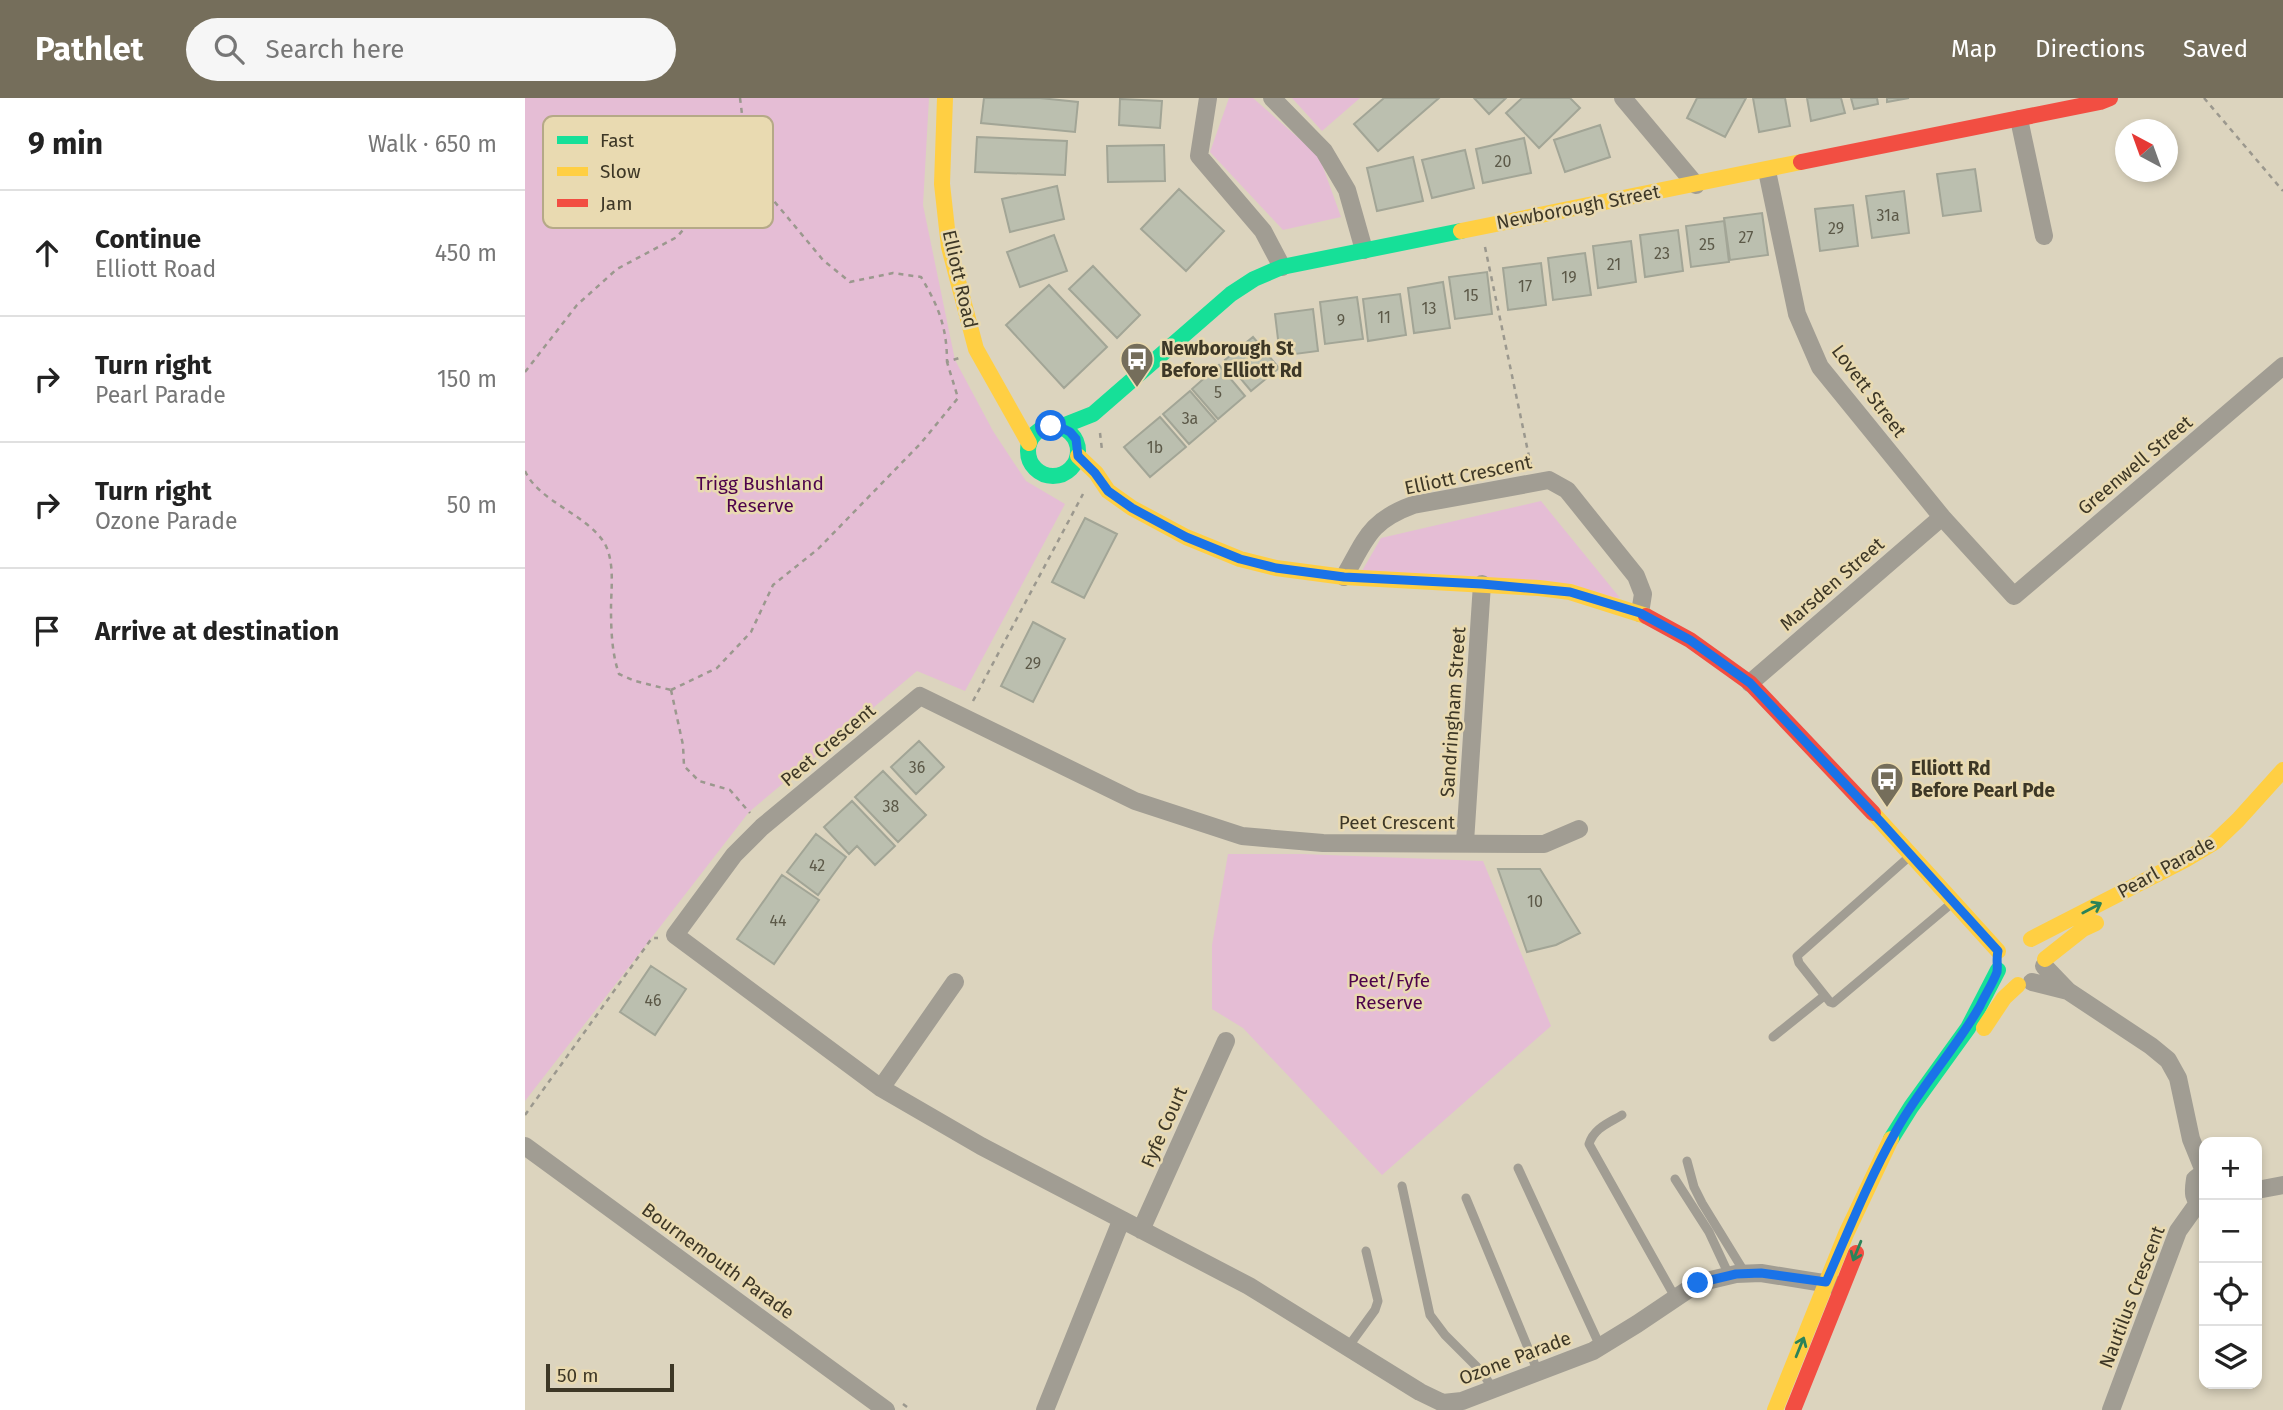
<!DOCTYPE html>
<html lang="en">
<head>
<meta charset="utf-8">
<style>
	:root { --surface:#fff; --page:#f6f6f6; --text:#222; --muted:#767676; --line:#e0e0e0; --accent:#756e5b }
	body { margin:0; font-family:"Fira Sans",sans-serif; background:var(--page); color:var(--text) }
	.controls { position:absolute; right:21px; bottom:21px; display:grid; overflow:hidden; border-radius:14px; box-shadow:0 4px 10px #0003 }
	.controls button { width:63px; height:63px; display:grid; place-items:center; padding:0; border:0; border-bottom:2px solid var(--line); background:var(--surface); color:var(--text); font:35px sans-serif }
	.compass { position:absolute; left:1590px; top:21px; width:63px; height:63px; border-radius:50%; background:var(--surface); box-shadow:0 4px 10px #0003; rotate:319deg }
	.scale { position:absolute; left:21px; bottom:18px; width:128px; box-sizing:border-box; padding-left:7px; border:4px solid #3d3726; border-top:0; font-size:19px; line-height:24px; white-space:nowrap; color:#3d3726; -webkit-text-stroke:5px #e9dab1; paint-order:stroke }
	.stop { position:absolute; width:21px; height:21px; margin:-16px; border:5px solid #1a73e8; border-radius:50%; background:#fff }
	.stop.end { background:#1a73e8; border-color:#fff; box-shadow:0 2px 7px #0008 }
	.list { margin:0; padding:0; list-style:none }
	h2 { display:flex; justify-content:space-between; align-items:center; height:91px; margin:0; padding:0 28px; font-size:30px }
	h2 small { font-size:23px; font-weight:400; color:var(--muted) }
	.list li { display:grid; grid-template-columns:46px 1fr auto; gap:21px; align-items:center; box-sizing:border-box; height:126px; padding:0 28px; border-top:2px solid var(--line) }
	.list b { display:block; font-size:26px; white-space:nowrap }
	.list p { margin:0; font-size:23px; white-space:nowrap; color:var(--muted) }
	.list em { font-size:23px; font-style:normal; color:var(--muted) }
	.icon { flex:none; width:38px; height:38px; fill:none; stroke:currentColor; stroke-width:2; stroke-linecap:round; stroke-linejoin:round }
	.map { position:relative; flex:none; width:1758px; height:1312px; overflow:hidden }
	header { display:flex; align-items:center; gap:42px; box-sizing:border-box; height:98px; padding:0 35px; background:var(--accent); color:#fff }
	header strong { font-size:33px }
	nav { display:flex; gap:38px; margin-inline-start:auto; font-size:24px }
	.search { width:490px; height:63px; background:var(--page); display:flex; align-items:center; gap:18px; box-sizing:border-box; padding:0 24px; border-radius:38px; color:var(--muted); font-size:26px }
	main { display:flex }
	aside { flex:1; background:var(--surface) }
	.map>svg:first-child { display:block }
</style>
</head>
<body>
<header>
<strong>Pathlet</strong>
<div class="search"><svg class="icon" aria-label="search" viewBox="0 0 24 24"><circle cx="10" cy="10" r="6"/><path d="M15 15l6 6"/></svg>Search here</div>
<nav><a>Map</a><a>Directions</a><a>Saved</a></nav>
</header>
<main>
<aside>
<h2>9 min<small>Walk · 650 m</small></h2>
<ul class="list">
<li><svg class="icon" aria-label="ahead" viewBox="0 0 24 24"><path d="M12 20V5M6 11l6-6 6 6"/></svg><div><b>Continue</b><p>Elliott Road</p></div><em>450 m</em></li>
<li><svg class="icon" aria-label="right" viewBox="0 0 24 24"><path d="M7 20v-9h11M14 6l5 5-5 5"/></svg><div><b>Turn right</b><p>Pearl Parade</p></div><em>150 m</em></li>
<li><svg class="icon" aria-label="right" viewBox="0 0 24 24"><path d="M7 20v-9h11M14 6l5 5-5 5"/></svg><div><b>Turn right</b><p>Ozone Parade</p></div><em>50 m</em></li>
<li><svg class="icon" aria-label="arrive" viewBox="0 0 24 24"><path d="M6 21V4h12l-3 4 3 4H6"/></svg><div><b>Arrive at destination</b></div></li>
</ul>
</aside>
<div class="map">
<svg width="1758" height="1312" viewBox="0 0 1758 1312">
	<rect width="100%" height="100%" fill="#dcd4be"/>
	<path fill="#e5bdd5" d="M0,0H404L398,107L430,262L468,333L501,383L540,406L440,593L392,573L224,714L0,1003Z
		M704,0H728L794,58L816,119L758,132L685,54Z
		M767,0H835L797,33Z
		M1016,403L1095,500L837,473L856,440Z
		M703,756H777L958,763L1026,928L857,1077L718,930L687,911V847Z"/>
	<path fill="#bbbfaf" stroke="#a2a596" stroke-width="2" d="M459,0H515L553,4L550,34L456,25Z
		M859,0H914L853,53L829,26Z
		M949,0H981L964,16Z
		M997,0H1045L1055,10L1014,50L981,15Z
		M1172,0H1221L1200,39L1162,20Z
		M1228,0H1260L1265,28L1234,34Z
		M1282,0H1316L1320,15L1286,23Z
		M1326,0H1352L1353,6L1329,11Z
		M1362,0H1384L1362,4Z
		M595,1L637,3L635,30L594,27Z
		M1075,27L1085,59L1040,74L1029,42Z
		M452,39L542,43L540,77L450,74Z
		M999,40L1006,75L958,85L951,51Z
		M639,47L640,83L583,84L582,48Z
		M940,52L949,90L907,100L897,62Z
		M888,59L898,103L852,113L842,70Z
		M1450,71L1456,113L1418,118L1412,76Z
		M532,88L539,121L485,134L477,101Z
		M654,91L699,133L661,173L616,131Z
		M1379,93L1384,135L1347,140L1341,98Z
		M1328,107L1333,148L1295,153L1290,111Z
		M1237,115L1243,157L1205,162L1199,120Z
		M1199,123L1204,164L1166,169L1161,128Z
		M1153,132L1158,173L1120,179L1115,137Z
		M529,137L542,173L495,189L482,154Z
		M1106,143L1111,184L1073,190L1068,148Z
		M1060,155L1066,197L1028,202L1023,160Z
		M1016,165L1021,207L983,212L978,170Z
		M568,168L615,217L592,240L544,191Z
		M962,174L967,216L930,221L924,179Z
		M918,184L925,230L889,235L883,190Z
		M524,187L582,249L539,290L481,227Z
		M875,196L881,237L843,243L838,201Z
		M832,199L838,241L800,246L795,204Z
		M788,211L793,253L755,258L750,216Z
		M728,239L754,270L726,293L700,262Z
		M694,267L720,298L693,321L667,291Z
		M665,293L691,323L664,346L638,316Z
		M635,319L661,349L625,379L599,349Z
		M560,420L592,436L559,500L527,484Z
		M508,524L540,541L508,604L476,588Z
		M394,643L419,669L391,696L366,669Z
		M358,673L401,717L373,744L330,699Z
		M327,703L370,748L350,767L332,748L324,756L299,729Z
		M291,736L321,759L293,797L262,774Z
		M973,771H1015L1055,835L1031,847L1002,854Z
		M257,777L294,802L249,866L212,841Z
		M126,868L161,891L130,937L95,914Z"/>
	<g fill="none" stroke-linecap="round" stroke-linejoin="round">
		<path stroke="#9b988e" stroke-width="2.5" stroke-dasharray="5 5" stroke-linecap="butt" d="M215,0L224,73
			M1679,0L1758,93
			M224,73L298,162L325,184L368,175L396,179C414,209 422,230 422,264L434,260
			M960,149L1006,368
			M0,274L52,207L92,171L152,139L184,101L224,73
			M575,335L577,352
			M0,373C14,404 62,416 80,446C90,465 86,491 86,511C86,532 87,556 94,576L110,583L146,592
			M146,592L192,570L226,534L248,487L293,451L396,345L433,300L422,264
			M146,592L158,647L159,668L174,683L205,692L225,715
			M448,603L558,396
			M0,1017L127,840H133
			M378,1306L386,1312"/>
		<path stroke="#a19d93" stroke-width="9" d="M1385,758L1272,858L1274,865L1305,904L1308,905L1427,805
			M1248,939L1299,898
			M1097,1017C1084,1025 1069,1030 1064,1046L1150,1199
			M1162,1063L1169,1089L1177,1105L1220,1175
			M993,1070L1075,1248
			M1150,1081L1184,1134L1204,1177
			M877,1088L905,1217L920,1237L957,1274L968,1291
			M941,1100L1013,1274
			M823,1249L850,1212L853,1203L841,1153"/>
		<path stroke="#a19d93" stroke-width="18" d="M683,0L674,58L738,133L757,169
			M747,0L799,53L822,92L839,152
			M1098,0L1171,87
			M1494,21L1519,138
			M1242,73L1272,216L1295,269L1417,419L1489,498L1758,268
			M819,479C841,441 844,423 888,407L1024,382L1042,392L1111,478L1118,496L1115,515
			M1225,585L1417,419
			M1054,731L1019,746L798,745L717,738L610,703L395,598L237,729L209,757L150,837L356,990L456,1048L724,1188L895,1294L918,1305L937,1303L1068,1253L1112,1226L1173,1185L1211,1176L1236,1175L1311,1187
			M940,744L957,486
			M1519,868L1543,893L1626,948L1643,962L1653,980L1666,1041L1679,1073
			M1507,884L1543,893
			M356,990L430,884
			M0,1048L361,1312
			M1679,1074L1670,1081C1668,1094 1667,1102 1679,1108
			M1732,1092L1758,1087
			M616,1132L701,943
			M520,1312L596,1123
			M1586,1312L1653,1133L1673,1105"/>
		<path stroke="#16e098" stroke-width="16" d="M503 353a25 25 0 1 1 50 0a25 25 0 1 1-50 0Z
			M535,329L568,316L706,196L729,181L757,169L936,133
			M1366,1041L1386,1009L1443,930L1473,872"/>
		<path stroke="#ffcf43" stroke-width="16" d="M420,0L417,86L424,149L451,251L504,345
			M936,133L1276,64
			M553,358L571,375L583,393L607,410L661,439L715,461L751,470L819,479L1014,490L1045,494L1121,518
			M1348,715L1473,853
			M1506,841L1660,762L1690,744L1713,722L1758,672
			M1520,861L1558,831L1571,825
			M1459,930L1479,900L1493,887
			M1250,1312L1321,1136L1366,1041"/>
		<path stroke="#f24e42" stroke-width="16" d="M1276,64L1575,4L1585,0
			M1121,518L1165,542L1225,585L1348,715
			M1268,1312L1331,1155"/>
	</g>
	<defs><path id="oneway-shaft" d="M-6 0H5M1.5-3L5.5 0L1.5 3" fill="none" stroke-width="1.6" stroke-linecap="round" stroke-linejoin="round" transform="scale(1.75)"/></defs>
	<g stroke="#2b8359">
		<use href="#oneway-shaft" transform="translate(1567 810) rotate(-28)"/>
		<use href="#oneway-shaft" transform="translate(1332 1153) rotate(112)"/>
		<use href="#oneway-shaft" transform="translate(1275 1249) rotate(-68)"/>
	</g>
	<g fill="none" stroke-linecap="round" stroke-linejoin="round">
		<path stroke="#1a73e8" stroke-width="9" d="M526,328L535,329L545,334L551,341L553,358L570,375L583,393L607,410L661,439L715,461L751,470L819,479L957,486L1045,494L1115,515L1165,542L1225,585L1355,723L1473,853C1471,860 1473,867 1472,874C1468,885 1460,897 1455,908C1430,952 1395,989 1371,1033C1344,1081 1323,1134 1301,1184L1236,1175L1211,1176L1173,1185"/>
	</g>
	<defs>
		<symbol id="bus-pin" viewBox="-11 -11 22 30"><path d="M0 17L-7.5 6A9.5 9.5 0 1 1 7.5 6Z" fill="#756e5b" stroke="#e9dab1"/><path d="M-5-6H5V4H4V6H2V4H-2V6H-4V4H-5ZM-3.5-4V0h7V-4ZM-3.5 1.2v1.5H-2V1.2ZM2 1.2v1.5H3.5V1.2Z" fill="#fff"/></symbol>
	</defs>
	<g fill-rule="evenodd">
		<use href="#bus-pin" x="593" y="242" width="38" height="52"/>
		<use href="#bus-pin" x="1343" y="662" width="38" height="52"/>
	</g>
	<g text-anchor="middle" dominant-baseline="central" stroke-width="5" stroke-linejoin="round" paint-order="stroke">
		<g font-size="16" fill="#5c5948">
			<text x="978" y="63">20</text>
			<text x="1363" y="117">31a</text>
			<text x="1311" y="130">29</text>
			<text x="1221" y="139">27</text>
			<text x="1182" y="146">25</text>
			<text x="1137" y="155">23</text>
			<text x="1089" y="166">21</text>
			<text x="1044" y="179">19</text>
			<text x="1000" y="188">17</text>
			<text x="946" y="197">15</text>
			<text x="904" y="210">13</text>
			<text x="859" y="219">11</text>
			<text x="816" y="222">9</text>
			<text x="693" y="294">5</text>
			<text x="665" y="320">3a</text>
			<text x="630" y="349">1b</text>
			<text x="508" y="565">29</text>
			<text x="392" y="669">36</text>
			<text x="366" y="708">38</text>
			<text x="292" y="767">42</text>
			<text x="1010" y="803">10</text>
			<text x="253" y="822">44</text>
			<text x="128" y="902">46</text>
		</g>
		<g font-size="19" fill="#3d3726" stroke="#e9dab1">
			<text transform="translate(1053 109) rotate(-11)">Newborough Street</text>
			<text transform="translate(435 181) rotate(77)">Elliott Road</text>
			<text transform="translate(1344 293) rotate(53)">Lovett Street</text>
			<text transform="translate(1610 367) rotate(-40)">Greenwell Street</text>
			<text transform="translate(943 377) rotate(-12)">Elliott Crescent</text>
			<text transform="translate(1307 486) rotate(-41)">Marsden Street</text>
			<text transform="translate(928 614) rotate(-86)">Sandringham Street</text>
			<text transform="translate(303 647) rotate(-40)">Peet Crescent</text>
			<text x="872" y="724">Peet Crescent</text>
			<text transform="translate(1641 769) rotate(-29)">Pearl Parade</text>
			<text transform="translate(639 1029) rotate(-66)">Fyfe Court</text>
			<text transform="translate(193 1163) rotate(36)">Bournemouth Parade</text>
			<text transform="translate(1607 1199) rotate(-69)">Nautilus Crescent</text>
			<text transform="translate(990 1260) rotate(-21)">Ozone Parade</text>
		</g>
		<g font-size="19" font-weight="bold" fill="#3d3726" stroke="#e9dab1" text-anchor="start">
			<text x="636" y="250">Newborough St<tspan x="636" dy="22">Before Elliott Rd</tspan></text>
			<text x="1386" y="670">Elliott Rd<tspan x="1386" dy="22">Before Pearl Pde</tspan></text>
		</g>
		<g font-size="19" fill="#4d034b" stroke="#e9dab1">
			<text x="235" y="385">Trigg Bushland<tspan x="235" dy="22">Reserve</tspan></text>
			<text x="864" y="882">Peet/Fyfe<tspan x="864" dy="22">Reserve</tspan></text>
		</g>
	</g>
	<rect x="18" y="18" width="230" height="112" rx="10" fill="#e9dab1" stroke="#b5a987" stroke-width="2"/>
	<rect x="32" y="38" width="31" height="8" fill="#16e098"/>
	<rect x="32" y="69" width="31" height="9" fill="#ffcf43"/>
	<rect x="32" y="101" width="31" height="8" fill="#f24e42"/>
	<g font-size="19" fill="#3d3726">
		<text x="75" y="49">Fast</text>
		<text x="75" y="80">Slow</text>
		<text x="75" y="112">Jam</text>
	</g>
</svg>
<div class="controls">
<button>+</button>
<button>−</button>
<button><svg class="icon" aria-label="locate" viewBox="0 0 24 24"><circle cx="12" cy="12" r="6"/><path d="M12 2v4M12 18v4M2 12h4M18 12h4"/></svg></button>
<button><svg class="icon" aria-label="layers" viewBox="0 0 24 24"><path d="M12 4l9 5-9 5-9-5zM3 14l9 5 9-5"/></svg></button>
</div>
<svg class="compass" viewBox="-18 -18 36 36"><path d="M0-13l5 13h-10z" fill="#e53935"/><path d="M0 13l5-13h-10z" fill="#767676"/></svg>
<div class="scale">50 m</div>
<div class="stop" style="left:526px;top:328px"></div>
<div class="stop end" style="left:1173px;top:1185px"></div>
</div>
</main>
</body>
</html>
